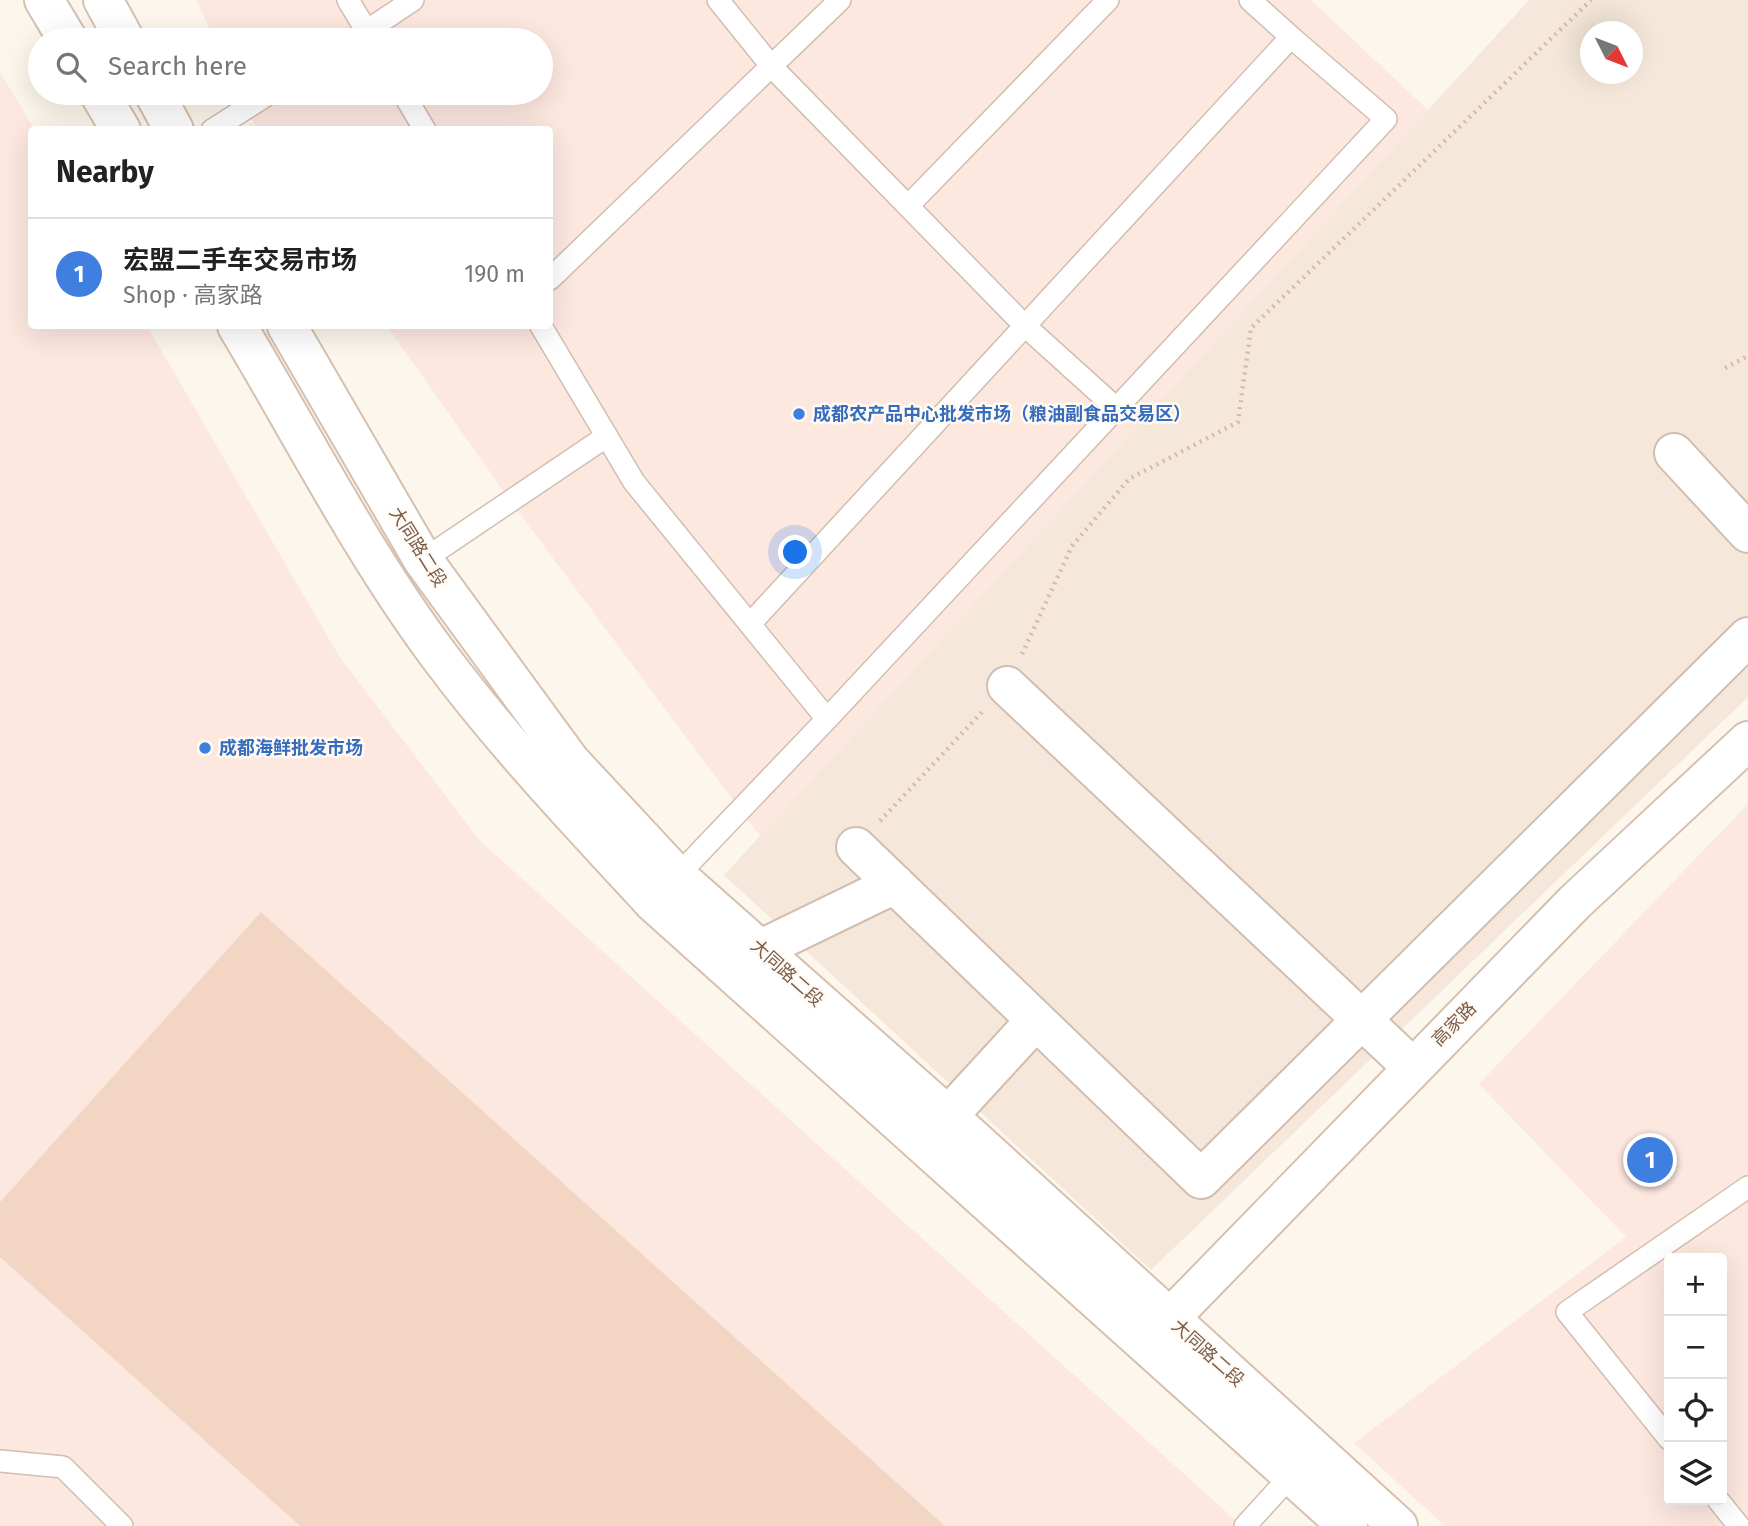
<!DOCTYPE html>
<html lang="en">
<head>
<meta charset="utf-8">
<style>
	:root { --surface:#fff; --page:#f2f2f2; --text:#222; --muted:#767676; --line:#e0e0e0; --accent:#e76f51 }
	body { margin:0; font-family:"Fira Sans","Noto Sans SC",sans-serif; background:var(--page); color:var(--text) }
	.controls { position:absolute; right:21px; bottom:21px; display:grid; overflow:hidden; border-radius:7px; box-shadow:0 7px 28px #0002 }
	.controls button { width:63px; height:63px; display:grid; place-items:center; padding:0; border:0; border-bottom:2px solid var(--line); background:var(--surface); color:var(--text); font:35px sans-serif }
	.compass { position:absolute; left:1580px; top:21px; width:63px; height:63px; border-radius:50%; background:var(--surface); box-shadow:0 7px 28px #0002; rotate:132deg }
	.you { position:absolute; left:796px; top:553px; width:24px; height:24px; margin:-18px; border:5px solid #fff; border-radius:50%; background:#1a73e8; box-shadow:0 0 0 10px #1a73e833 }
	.badge { display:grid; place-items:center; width:46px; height:46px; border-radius:50%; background:var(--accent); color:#fff; font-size:23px; font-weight:700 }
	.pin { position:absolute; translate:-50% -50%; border:4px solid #fff; box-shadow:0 2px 7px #0006 }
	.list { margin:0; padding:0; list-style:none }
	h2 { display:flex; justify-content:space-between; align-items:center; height:91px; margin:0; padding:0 28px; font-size:30px }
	h2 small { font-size:23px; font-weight:400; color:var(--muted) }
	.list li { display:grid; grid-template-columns:46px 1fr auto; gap:21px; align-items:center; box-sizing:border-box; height:112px; padding:0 28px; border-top:2px solid var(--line) }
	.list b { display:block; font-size:26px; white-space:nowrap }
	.list p { margin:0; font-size:23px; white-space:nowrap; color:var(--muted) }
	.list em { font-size:23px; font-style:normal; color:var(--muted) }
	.icon { flex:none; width:38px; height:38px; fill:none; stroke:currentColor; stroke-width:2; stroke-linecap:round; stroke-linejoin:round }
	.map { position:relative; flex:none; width:1748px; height:1526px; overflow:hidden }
	.search { position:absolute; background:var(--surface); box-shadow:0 7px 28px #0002; left:28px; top:28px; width:525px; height:77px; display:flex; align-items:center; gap:18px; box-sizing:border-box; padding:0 24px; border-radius:38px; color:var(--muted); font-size:26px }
	.panel { position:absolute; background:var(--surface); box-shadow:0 7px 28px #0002; left:28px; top:126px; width:525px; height:203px; border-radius:7px }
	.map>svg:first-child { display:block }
</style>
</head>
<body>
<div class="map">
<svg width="1748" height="1526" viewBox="0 0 1748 1526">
	<rect width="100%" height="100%" fill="#fdf6ec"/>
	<path fill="#f5e8da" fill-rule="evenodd" d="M1529,0H1748V697L1151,1270L724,875ZM1590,32H1632V74H1590Z"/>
	<path fill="#fde8e0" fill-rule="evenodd" d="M196,0H1311L1428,110L760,836L511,502L387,326H550V130L257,129L240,93H541V40H215Z
		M0,72L34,129L32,326H147L339,656L479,840L1242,1526H0Z
		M1748,804V1526H1445L1354,1443L1626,1237L1479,1084ZM1669,1258H1722V1500H1669Z"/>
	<path fill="#f3d5c3" d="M261,912L945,1526H300L0,1257V1202Z"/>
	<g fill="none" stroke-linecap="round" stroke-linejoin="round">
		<defs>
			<path id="lane" d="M348,0L372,40
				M718,0L772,67L1024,325L1116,408
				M353,40L413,0
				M403,93L425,130
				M212,130L270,93
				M908,206L1108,0
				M550,279L840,0
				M541,326L634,482L827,719L677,876
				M423,560L607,436
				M750,624L1291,37L1250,0
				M827,719L1386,119L1291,37
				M1669,1439L1567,1312L1748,1187
				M0,1461L63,1467L122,1526
				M1718,1500L1739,1526
				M1245,1526L1297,1469"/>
			<path id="street" d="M1674,453L1748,533
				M1007,686L1412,1067
				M856,847L1201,1179L1748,637
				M761,949L895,884
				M948,1116L1036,1020"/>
			<path id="secondary" d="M44,0L68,40
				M103,0L125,40
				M99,93L121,130
				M154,93L174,130
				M237,326C303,436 363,554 440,657C505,744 580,823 653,902L1348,1526
				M287,326L423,560L570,761L677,876L948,1116L1398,1526
				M1170,1318L1575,902L1748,741"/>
		</defs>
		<use href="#lane" stroke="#d1beb0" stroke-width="24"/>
		<use href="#street" stroke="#d1beb0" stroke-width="42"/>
		<use href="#secondary" stroke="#d6c0b0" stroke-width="42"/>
		<path stroke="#d9b8a5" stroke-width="4.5" stroke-dasharray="2 5" stroke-linecap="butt" d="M1725,368L1748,356
			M1022,654L1072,546L1129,479L1238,422L1251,328L1591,0
			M880,821L982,712"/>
		<use href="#lane" stroke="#fff" stroke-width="21"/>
		<use href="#street" stroke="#fff" stroke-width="38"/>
		<use href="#secondary" stroke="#fff" stroke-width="38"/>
	</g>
	<g fill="#3f7fe0" stroke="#fffaf3" stroke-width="2.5">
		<circle cx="799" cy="414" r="7"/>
		<circle cx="205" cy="748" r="7"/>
	</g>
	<g text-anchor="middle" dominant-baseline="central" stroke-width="5" stroke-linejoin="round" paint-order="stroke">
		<g font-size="18" font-weight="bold" fill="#366cbe" stroke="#fffaf3" text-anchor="start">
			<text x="813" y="414">成都农产品中心批发市场（粮油副食品交易区）</text>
			<text x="219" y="748">成都海鲜批发市场</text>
		</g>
		<g font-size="18" fill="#7a5c4d" stroke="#fffaf3">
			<text transform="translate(418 547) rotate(58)">大同路二段</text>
			<text transform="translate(787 973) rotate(42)">大同路二段</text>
			<text transform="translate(1454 1024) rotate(-45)">高家路</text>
			<text transform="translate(1208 1353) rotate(42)">大同路二段</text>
		</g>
	</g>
</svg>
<div class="controls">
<button>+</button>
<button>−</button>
<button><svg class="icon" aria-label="locate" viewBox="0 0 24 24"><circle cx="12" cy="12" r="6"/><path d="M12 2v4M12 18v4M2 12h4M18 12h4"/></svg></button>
<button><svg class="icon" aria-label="layers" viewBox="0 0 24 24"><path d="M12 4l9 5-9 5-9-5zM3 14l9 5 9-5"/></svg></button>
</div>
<svg class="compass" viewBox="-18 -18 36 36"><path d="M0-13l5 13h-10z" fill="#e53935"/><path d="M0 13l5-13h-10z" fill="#767676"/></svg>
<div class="you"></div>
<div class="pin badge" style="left:1650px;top:1160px;background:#3f7fe0">1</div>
<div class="search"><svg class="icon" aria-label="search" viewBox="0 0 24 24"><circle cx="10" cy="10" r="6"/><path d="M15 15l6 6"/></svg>Search here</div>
<section class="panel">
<h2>Nearby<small></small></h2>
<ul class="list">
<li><span class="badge" style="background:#3f7fe0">1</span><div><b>宏盟二手车交易市场</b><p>Shop · 高家路</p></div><em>190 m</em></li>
</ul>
</section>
</div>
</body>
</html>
